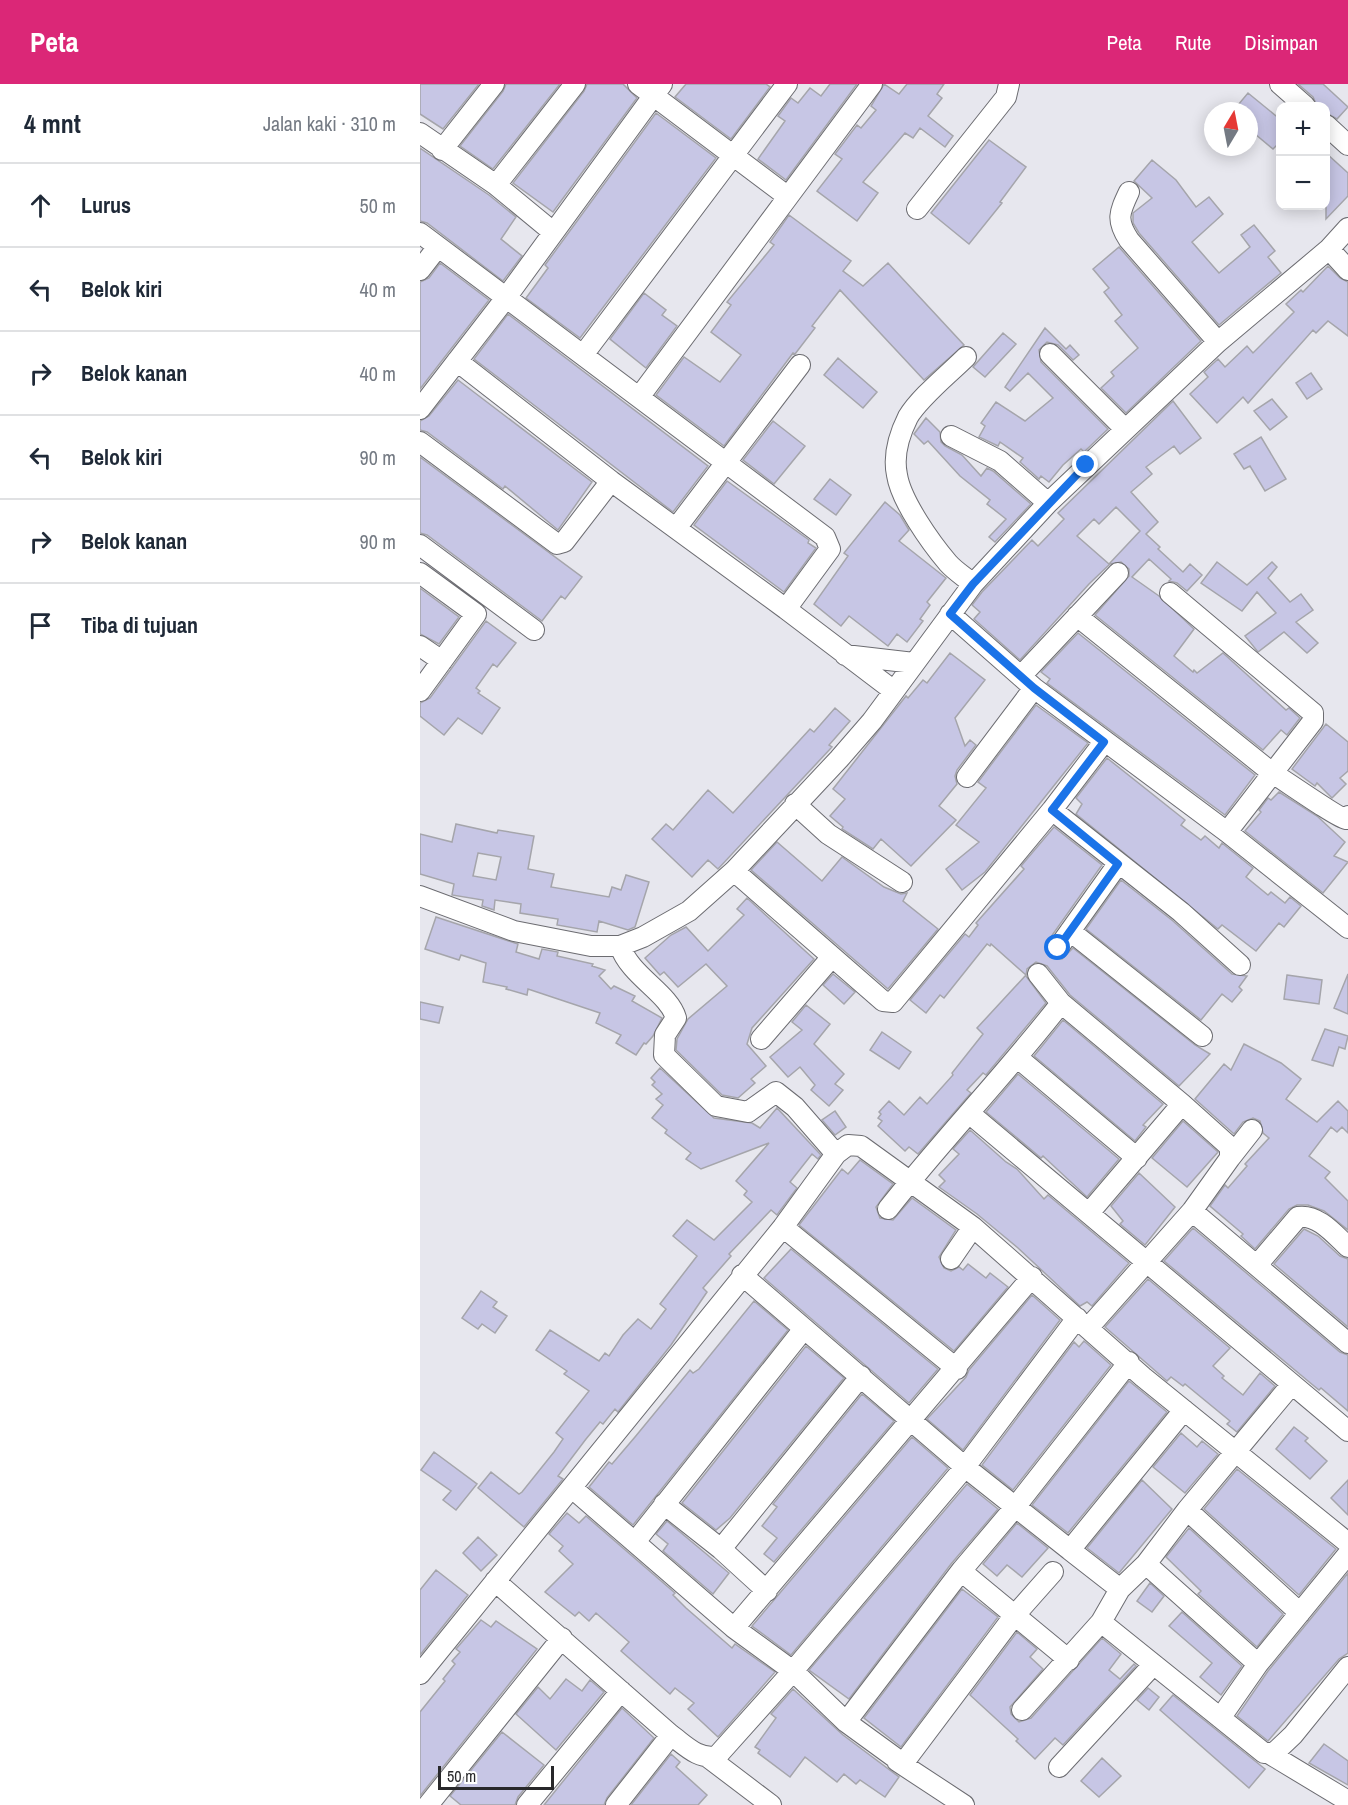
<!DOCTYPE html>
<html lang="id">
<head>
<meta charset="utf-8">
<style>
	:root { --surface:#fff; --page:#f6f6f7; --text:#1f2937; --muted:#747a83; --line:#e0e1e3; --accent:#db2777 }
	body { margin:0; font-family:"Archivo Narrow",sans-serif; background:var(--page); color:var(--text) }
	.controls { position:absolute; right:18px; top:18px; display:grid; overflow:hidden; border-radius:12px; box-shadow:0 3px 15px #0003 }
	.controls button { width:54px; height:54px; display:grid; place-items:center; padding:0; border:0; border-bottom:2px solid var(--line); background:var(--surface); color:var(--text); font:30px sans-serif }
	.compass { position:absolute; left:784px; top:18px; width:54px; height:54px; border-radius:50%; background:var(--surface); box-shadow:0 3px 15px #0003; rotate:10deg }
	.scale { position:absolute; left:18px; bottom:15px; width:116px; box-sizing:border-box; padding-left:6px; border:3px solid #28282a; border-top:0; font-size:16px; line-height:21px; white-space:nowrap; color:#28282a; -webkit-text-stroke:4px #fff; paint-order:stroke }
	.stop { position:absolute; width:18px; height:18px; margin:-14px; border:4px solid #1a73e8; border-radius:50%; background:#fff }
	.stop.end { background:#1a73e8; border-color:#fff; box-shadow:0 2px 6px #0008 }
	.list { margin:0; padding:0; list-style:none }
	h2 { display:flex; justify-content:space-between; align-items:center; height:78px; margin:0; padding:0 24px; font-size:26px }
	h2 small { font-size:20px; font-weight:400; color:var(--muted) }
	.list li { display:grid; grid-template-columns:39px 1fr auto; gap:18px; align-items:center; box-sizing:border-box; height:84px; padding:0 24px; border-top:2px solid var(--line) }
	.list b { display:block; font-size:22px; white-space:nowrap }
	.list em { font-size:20px; font-style:normal; color:var(--muted) }
	.icon { flex:none; width:33px; height:33px; fill:none; stroke:currentColor; stroke-width:2; stroke-linecap:round; stroke-linejoin:round }
	.map { position:relative; flex:none; width:928px; height:1721px; overflow:hidden }
	header { display:flex; align-items:center; gap:36px; box-sizing:border-box; height:84px; padding:0 30px; background:var(--accent); color:#fff }
	header strong { font-size:28px }
	nav { display:flex; gap:33px; margin-inline-start:auto; font-size:21px }
	main { display:flex }
	aside { flex:1; background:var(--surface) }
	.map>svg:first-child { display:block }
</style>
</head>
<body>
<header>
<strong>Peta</strong>
<nav><a>Peta</a><a>Rute</a><a>Disimpan</a></nav>
</header>
<main>
<aside>
<h2>4 mnt<small>Jalan kaki · 310 m</small></h2>
<ul class="list">
<li><svg class="icon" aria-label="ahead" viewBox="0 0 24 24"><path d="M12 20V5M6 11l6-6 6 6"/></svg><div><b>Lurus</b></div><em>50 m</em></li>
<li><svg class="icon" aria-label="left" viewBox="0 0 24 24"><path d="M17 20v-9H6M10 6l-5 5 5 5"/></svg><div><b>Belok kiri</b></div><em>40 m</em></li>
<li><svg class="icon" aria-label="right" viewBox="0 0 24 24"><path d="M7 20v-9h11M14 6l5 5-5 5"/></svg><div><b>Belok kanan</b></div><em>40 m</em></li>
<li><svg class="icon" aria-label="left" viewBox="0 0 24 24"><path d="M17 20v-9H6M10 6l-5 5 5 5"/></svg><div><b>Belok kiri</b></div><em>90 m</em></li>
<li><svg class="icon" aria-label="right" viewBox="0 0 24 24"><path d="M7 20v-9h11M14 6l5 5-5 5"/></svg><div><b>Belok kanan</b></div><em>90 m</em></li>
<li><svg class="icon" aria-label="arrive" viewBox="0 0 24 24"><path d="M6 21V4h12l-3 4 3 4H6"/></svg><div><b>Tiba di tujuan</b></div></li>
</ul>
</aside>
<div class="map">
<svg width="928" height="1721" viewBox="0 0 928 1721">
	<rect width="100%" height="100%" fill="#e7e7ee"/>
	<path fill="#c7c6e5" stroke="#a5a5ab" stroke-width="1.5" fill-rule="evenodd" d="M0,0H59L23,45L0,30Z
		M86,0H140L73,85L40,62L83,7Z
		M167,0H203L217,14L133,128L93,99L164,7Z
		M266,0H346L350,3L311,55L255,13Z
		M410,0H437L366,96L338,75L365,37L358,32L371,14L378,19L390,4L401,12Z
		M464,0L479,10L487,0H524L517,10L522,14L508,32L533,52L525,63L500,44L493,54L485,49L443,98L458,109L437,137L397,107L422,75L415,70L437,41L441,44L456,26L451,22Z
		M878,0H903L928,23L917,35L906,29V22H897L893,13Z
		M828,9L861,36V57L853,65L829,45V27H813Z
		M236,29L296,74L160,254L106,214L128,184L125,181Z
		M569,56L606,83L580,118L582,119L549,160L511,129Z
		M0,64L69,111L96,133L81,155L102,172L83,197L7,139L0,137Z
		M906,69L928,89V112L906,135Z
		M732,76L756,96L776,123L789,113L803,130L772,158L799,189L830,163L821,151L834,141L855,167L848,173L861,189L799,241L719,149L713,139V129L732,114L714,97Z
		M369,131L431,177L423,187L443,202L468,179L544,261L504,296L420,206L392,242L395,244L375,270L373,269L304,362L236,311L264,273L300,298L321,271L291,248L311,221L307,218L354,161L350,158Z
		M699,163L781,257L706,329L681,304L694,292L691,288L718,264L695,237L702,231L684,208L689,204L673,185Z
		M20,179L69,216L0,305V198L9,194Z
		M908,182L920,194L928,198V252L908,237L896,249L893,246L828,319L823,313L797,339L770,310L788,293L784,288L798,275L805,283L827,262L833,269L874,228L866,220L881,206L883,208Z
		M224,209L246,226L242,231L257,242L226,284L190,255Z
		M88,230L288,382L253,428L54,275Z
		M625,244L646,265L650,261L659,271L653,276L638,261L627,258L619,266L621,278L688,345L664,368L661,365L643,381L629,398L621,392L619,395L600,378L603,374L580,358L578,362L559,353L565,342L561,339L576,318L605,337L633,314L608,289L590,307L585,303Z
		M583,249L596,260L565,293L553,283Z
		M418,274L457,308L443,324L404,291Z
		M891,289L902,305L887,315L876,299Z
		M38,296L172,398L138,446L85,402L83,405L7,348L0,346V337L9,332Z
		M852,315L867,333L850,346L834,327Z
		M753,317L781,354L760,370L754,362L726,383L732,390L711,408L738,438L726,450L740,463L738,465L763,488L770,480L782,491L767,507L757,499L749,497L751,495L729,475L712,493L739,512L774,545L754,572L773,588L774,586L777,589L803,569L866,626L869,624L880,634L867,651L861,646L843,666L675,531L709,492V485L701,478L690,480L669,500L600,576L554,535L560,528L552,521L562,508L612,456L618,462L644,435L638,429ZM696,423L720,447L689,480L657,452L674,435L679,440Z
		M506,334L520,348L521,358L525,362L542,371L561,392L567,384L573,387L611,420L575,458L569,453L586,435L567,420L570,416L540,392L508,357L504,360L494,350Z
		M353,337L385,362L354,400L323,376Z
		M841,353L866,395L845,407L830,382L824,385L814,370Z
		M0,373L162,493L145,515L141,512L122,537L7,451L0,449Z
		M410,395L431,411L416,431L394,415Z
		M307,397L389,456L388,459L396,464L364,508L274,441Z
		M465,418L480,431L489,446L479,457L526,494L507,518L510,521L500,535L503,537L487,558L477,550L468,562L429,532L421,542L394,520L428,472L424,469Z
		M797,478L827,501L852,478L857,483L848,494L870,518L881,510L893,526L876,538L898,559L887,569L864,548L838,568L825,552L856,529L837,508L822,527L781,499Z
		M0,504L39,533L19,560L0,550Z
		M66,537L96,559L77,583L73,580L56,604L60,607L58,609L80,624L62,650L38,634L24,651L0,632V619L10,614Z
		M658,549L835,691L805,731L627,599L630,595L621,588Z
		M530,569L565,596L535,634L545,662L550,656L556,661L537,686L535,692L537,700L519,722L536,736L491,782L461,755L453,765L422,745L423,743L410,732L425,715L413,705L486,612L488,614L503,596L507,599Z
		M616,621L668,659L565,788L542,806L526,785L559,758L536,741L566,704L558,698Z
		M415,624L430,637L409,661L412,663L298,785L288,776L272,793L232,755L246,740L253,746L288,706L313,729L390,645L394,648Z
		M906,640L928,658V687L920,694L926,700L912,714L897,699L895,702L872,685Z
		M687,674L765,736L761,741L781,756L785,752L799,764L802,759L833,784L826,793L848,811L851,808L865,819L870,813L881,822L864,843L859,839L836,867L802,841L798,845L656,730L662,720L656,714Z
		M859,708L897,732L925,758L914,772L928,778L903,809L825,747L841,728L839,726L848,714L851,716Z
		M36,740L77,749L78,746L114,752L108,785L134,790L131,803L189,813L192,803L201,806L206,791L229,798L215,843L208,846L179,837L177,848L137,841L138,835L100,829L101,820L75,816L74,826L62,822L63,816L32,811L34,800L0,790V750L32,758ZM58,769L81,773L76,796L53,792Z
		M634,743L682,781L628,857L627,869L632,874L642,875L653,864L775,961L790,970L759,1002L650,911L627,882L616,878L607,885L606,892L626,919L566,991L563,989L547,1006L551,1009L498,1070L489,1063L485,1067L458,1042L462,1037L458,1034L461,1030L459,1028L469,1017L484,1031L500,1013L507,1020L533,991L532,989L563,950L557,944L606,891L571,860L570,862L567,860L524,914L520,911L506,929L490,916L545,850L549,853L558,841L556,839L604,785L601,782Z
		M357,758L402,797L422,773L464,803L481,810L487,809L483,817L518,845L468,905L331,786Z
		M701,796L753,837L812,890L827,892L819,903L822,906L812,918L802,910L781,936L666,845Z
		M327,814L394,875L332,944L327,960L346,982L331,995L335,999L318,1014L302,1011L256,966L257,955L268,935L307,902L286,880L258,903L244,888L240,891L225,874L251,851L266,843L288,867L324,831L317,825Z
		M16,833L98,860L96,868L119,875L122,865L138,868L137,872L173,880L172,882L185,886L179,892L191,905L194,902L215,912L212,917L242,934L233,952L226,960L224,959L216,971L196,959L201,951L176,939L180,929L108,905L107,911L86,905L87,903L63,898L66,879L41,871L39,876L5,865Z
		M413,890L435,908L424,920L403,901Z
		M928,890V930L914,924Z
		M867,891L902,896L899,920L864,915Z
		M0,918L23,923L19,939L0,935Z
		M386,921L410,940L394,960L424,990L415,1000L423,1006L409,1022L391,1006L395,1001L380,983L368,993L350,973L382,946L372,938Z
		M643,936L743,1020L723,1041L726,1043L715,1057L614,972Z
		M905,945L928,952L925,965L919,963L913,982L892,976Z
		M462,948L491,968L479,985L450,966Z
		M824,960L861,979L881,995L866,1015L897,1038L918,1017L928,1027V1049L922,1043L917,1048L911,1043L889,1072L910,1088L905,1094L928,1117V1146L904,1127L888,1121H877L869,1125L835,1165L821,1152L823,1150L790,1122L805,1101L808,1104L827,1082L825,1080L849,1054L843,1049L840,1037L833,1034L823,1038L814,1050L775,1015L804,980L811,986Z
		M240,984L294,1034L332,1039L340,1044L357,1024L401,1071L398,1075L392,1070L370,1098L377,1104L357,1131L351,1126L309,1170L311,1172L283,1204L287,1208L251,1261L198,1328L195,1325L183,1340L180,1338L166,1355L138,1392L143,1395L104,1443L58,1404L71,1388L99,1410L102,1408L134,1368L143,1355L136,1349L169,1307L144,1290L147,1287L116,1266L130,1246L179,1277L185,1269L189,1272L203,1251L218,1235L231,1245L246,1225L240,1220L277,1172L253,1152L267,1136L294,1156L332,1118L324,1111L327,1107L316,1097L349,1059L281,1085L266,1075L271,1069L245,1049L247,1046L232,1034L243,1021L236,1015L242,1010L232,1001L235,998L231,994Z
		M598,990L699,1075L667,1113L623,1072L621,1074L566,1028Z
		M415,1027L426,1043L415,1051L402,1036Z
		M763,1037L798,1068L767,1103L732,1074Z
		M550,1046L586,1078L597,1085L624,1115L628,1111L709,1179L672,1222L667,1218L660,1222L598,1164L557,1130L519,1103L525,1097L519,1091L539,1070L533,1065Z
		M440,1076L473,1100L456,1123L460,1134L473,1136L492,1114L536,1146L519,1173L524,1184L531,1187L539,1183L543,1186L548,1180L566,1194L570,1189L588,1203L534,1267L379,1141L422,1085L428,1090Z
		M719,1089L755,1123L725,1161L700,1140L703,1137L691,1122Z
		M773,1144L920,1268L928,1271V1327L901,1304L899,1306L888,1297L744,1177Z
		M884,1145L898,1152L920,1172L928,1175V1243L854,1180Z
		M371,1165L518,1285L489,1319L344,1194Z
		M728,1195L810,1264L793,1282L804,1292L802,1294L823,1311L840,1289L855,1302L817,1348L807,1340L810,1337L765,1300L763,1302L751,1293L747,1297L685,1243Z
		M61,1207L77,1218L73,1223L87,1232L75,1249L62,1240L58,1245L42,1234Z
		M612,1211L640,1236L543,1366L507,1335L546,1293L549,1286Z
		M334,1217L368,1246L213,1441L169,1403L189,1378L192,1380L215,1353L270,1286L273,1289L279,1285Z
		M664,1257L691,1281L593,1406L562,1381L654,1258L659,1263Z
		M386,1262L424,1294L310,1434L296,1446L262,1419Z
		M709,1297L747,1328L648,1449L612,1421Z
		M442,1310L474,1337L354,1478L344,1470L357,1454L342,1442L357,1423L353,1420Z
		M874,1343L888,1354L885,1357L907,1377L890,1395L856,1365Z
		M761,1349L777,1363L782,1357L798,1370L765,1409L733,1383Z
		M492,1353L528,1384L371,1571L332,1542Z
		M14,1368L57,1400L36,1426L23,1416L31,1407L1,1386Z
		M817,1385L916,1465L879,1511L784,1425Z
		M722,1396L752,1425L699,1489L667,1464Z
		M928,1396V1431L911,1414Z
		M547,1400L578,1425L531,1480L429,1615L389,1586Z
		M147,1429L159,1439L166,1432L255,1509L253,1511L266,1524L312,1564L315,1560L355,1588L298,1653L268,1625L274,1619L255,1604L250,1610L201,1567L209,1558L176,1529L169,1537L159,1528L155,1532L125,1508L153,1480L139,1467L143,1462L129,1450Z
		M247,1437L309,1489L293,1510L243,1467L248,1460L236,1450Z
		M597,1439L628,1464L602,1493L587,1481L577,1492L563,1480Z
		M769,1444L863,1530L837,1563L778,1510L781,1507L746,1473Z
		M58,1453L77,1471L61,1487L43,1469Z
		M16,1486L48,1511L0,1571V1506Z
		M928,1489V1569L919,1575L848,1657L817,1632L848,1587Z
		M730,1499L744,1512L732,1528L717,1517Z
		M542,1505L578,1533L481,1663L444,1634Z
		M762,1528L822,1582L801,1611L780,1593L792,1579L749,1542Z
		M61,1536L71,1543L76,1537L117,1565L0,1712V1628L25,1597L23,1595L35,1580L32,1577L40,1568L36,1565Z
		M597,1548L617,1565L610,1573L623,1585L590,1623L591,1630L599,1638L611,1634L682,1554L701,1570L689,1586L700,1595L714,1580L716,1582L643,1661L635,1654L615,1675L596,1657L598,1655L550,1611Z
		M146,1595L162,1607L170,1596L184,1608L136,1666L96,1630L118,1603L130,1615Z
		M728,1604L739,1613L729,1626L717,1616Z
		M373,1605L423,1651L479,1693L465,1713L440,1696L436,1700L424,1690L417,1698L385,1673L370,1693L338,1669L340,1666L335,1663L356,1634L351,1630Z
		M753,1611L845,1685L829,1704L740,1626Z
		M202,1624L234,1654L187,1714L184,1721H124Z
		M82,1648L124,1681L98,1713L95,1721H41L30,1712Z
		M904,1660L928,1677V1701L889,1679Z
		M251,1670L260,1678L256,1683L287,1711L278,1721H211Z
		M682,1674L701,1692L679,1713L661,1697Z"/>
	<g fill="none" stroke-linecap="round" stroke-linejoin="round">
		<defs>
			<path id="minor" d="M218,0L367,112
				M860,0L885,22
				M906,41L928,61
				M0,49L76,101L133,148
				M22,66L74,0
				M76,101L155,0
				M709,108C699,129 696,136 709,156L798,258
				M497,125L586,13L589,0
				M0,149L405,453L410,465L366,525L474,607
				M909,165L928,186
				M0,186L17,164
				M630,270L705,345
				M163,271L367,0
				M546,273C529,290 500,313 488,333C479,351 473,372 477,391C481,417 511,459 528,479C535,487 545,493 553,500
				M220,312L452,0
				M0,325L85,215L242,0
				M531,352L580,377L628,419
				M0,358L137,460L144,458L191,397L37,277
				M191,397L366,525
				M257,443L380,281
				M0,461L114,546
				M0,489L56,530L0,607
				M750,509L893,629V637L807,748
				M530,530L614,604L807,748L928,844
				M657,532L851,688C864,696 918,734 926,735L928,732
				M0,562L22,577
				M425,571L494,579
				M601,592L698,489
				M547,693L614,604
				M375,720L408,750L482,798
				M632,726L761,828L820,881
				M314,787L463,917L473,918L632,726L684,658
				M0,812L94,847L171,862H200L223,853L269,827L314,787L419,675L452,637L553,500L628,419L798,258L909,165L928,144
				M650,847L782,952
				M200,862C210,892 249,909 256,934L245,951L244,971L296,1022L328,1028L356,1008L375,1023L416,1070
				M638,864L698,780
				M618,890L641,919
				M341,955L411,874
				M598,974L717,1074
				M549,1029L928,1347
				M810,1074L832,1046
				M468,1125C524,1054 586,990 641,919L762,1020L810,1063V1074L772,1127L668,1244
				M772,1127L928,1259
				M669,1129L762,1020
				M363,1143L537,1285
				M531,1175L553,1143
				M838,1180L878,1133C898,1130 914,1150 928,1163
				M322,1191L545,1383L650,1466
				M872,1300L767,1426L726,1480L700,1505L681,1538L844,1669H854L873,1651L928,1583
				M152,1404L314,1544L373,1587L426,1638L481,1678L485,1677L594,1532L633,1488
				M244,1420L301,1465L347,1507
				M767,1426L880,1529
				M215,1458L383,1246
				M301,1465L441,1292
				M726,1480L838,1580
				M75,1497L251,1651C265,1661 278,1676 297,1672L373,1587L545,1383L657,1234
				M700,1505L650,1466L764,1326
				M314,1544L612,1193
				M649,1576L541,1487L596,1422L709,1278
				M0,1590L363,1143L416,1070L428,1061L441,1062L553,1143L723,1293L928,1459
				M602,1626L681,1538
				M801,1633L838,1580L928,1470
				M426,1638L541,1487
				M850,1670L928,1717
				M289,1674L351,1721
				M477,1677L544,1721
				M639,1683L733,1581
				M8,1721L142,1554
				M107,1721L201,1607
				M196,1721L251,1651"/>
		</defs>
		<use href="#minor" stroke="#6c6c71" stroke-width="22"/>
		<use href="#minor" stroke="#fff" stroke-width="20"/>
	</g>
	<g fill="none" stroke-linecap="round" stroke-linejoin="round">
		<path stroke="#1a73e8" stroke-width="8" d="M638,864L698,780L632,726L684,658L614,604L530,530L553,500L666,381"/>
	</g>
</svg>
<div class="controls">
<button>+</button>
<button>−</button>
</div>
<svg class="compass" viewBox="-18 -18 36 36"><path d="M0-13l5 13h-10z" fill="#e53935"/><path d="M0 13l5-13h-10z" fill="#747a83"/></svg>
<div class="scale">50 m</div>
<div class="stop" style="left:638px;top:864px"></div>
<div class="stop end" style="left:666px;top:381px"></div>
</div>
</main>
</body>
</html>
